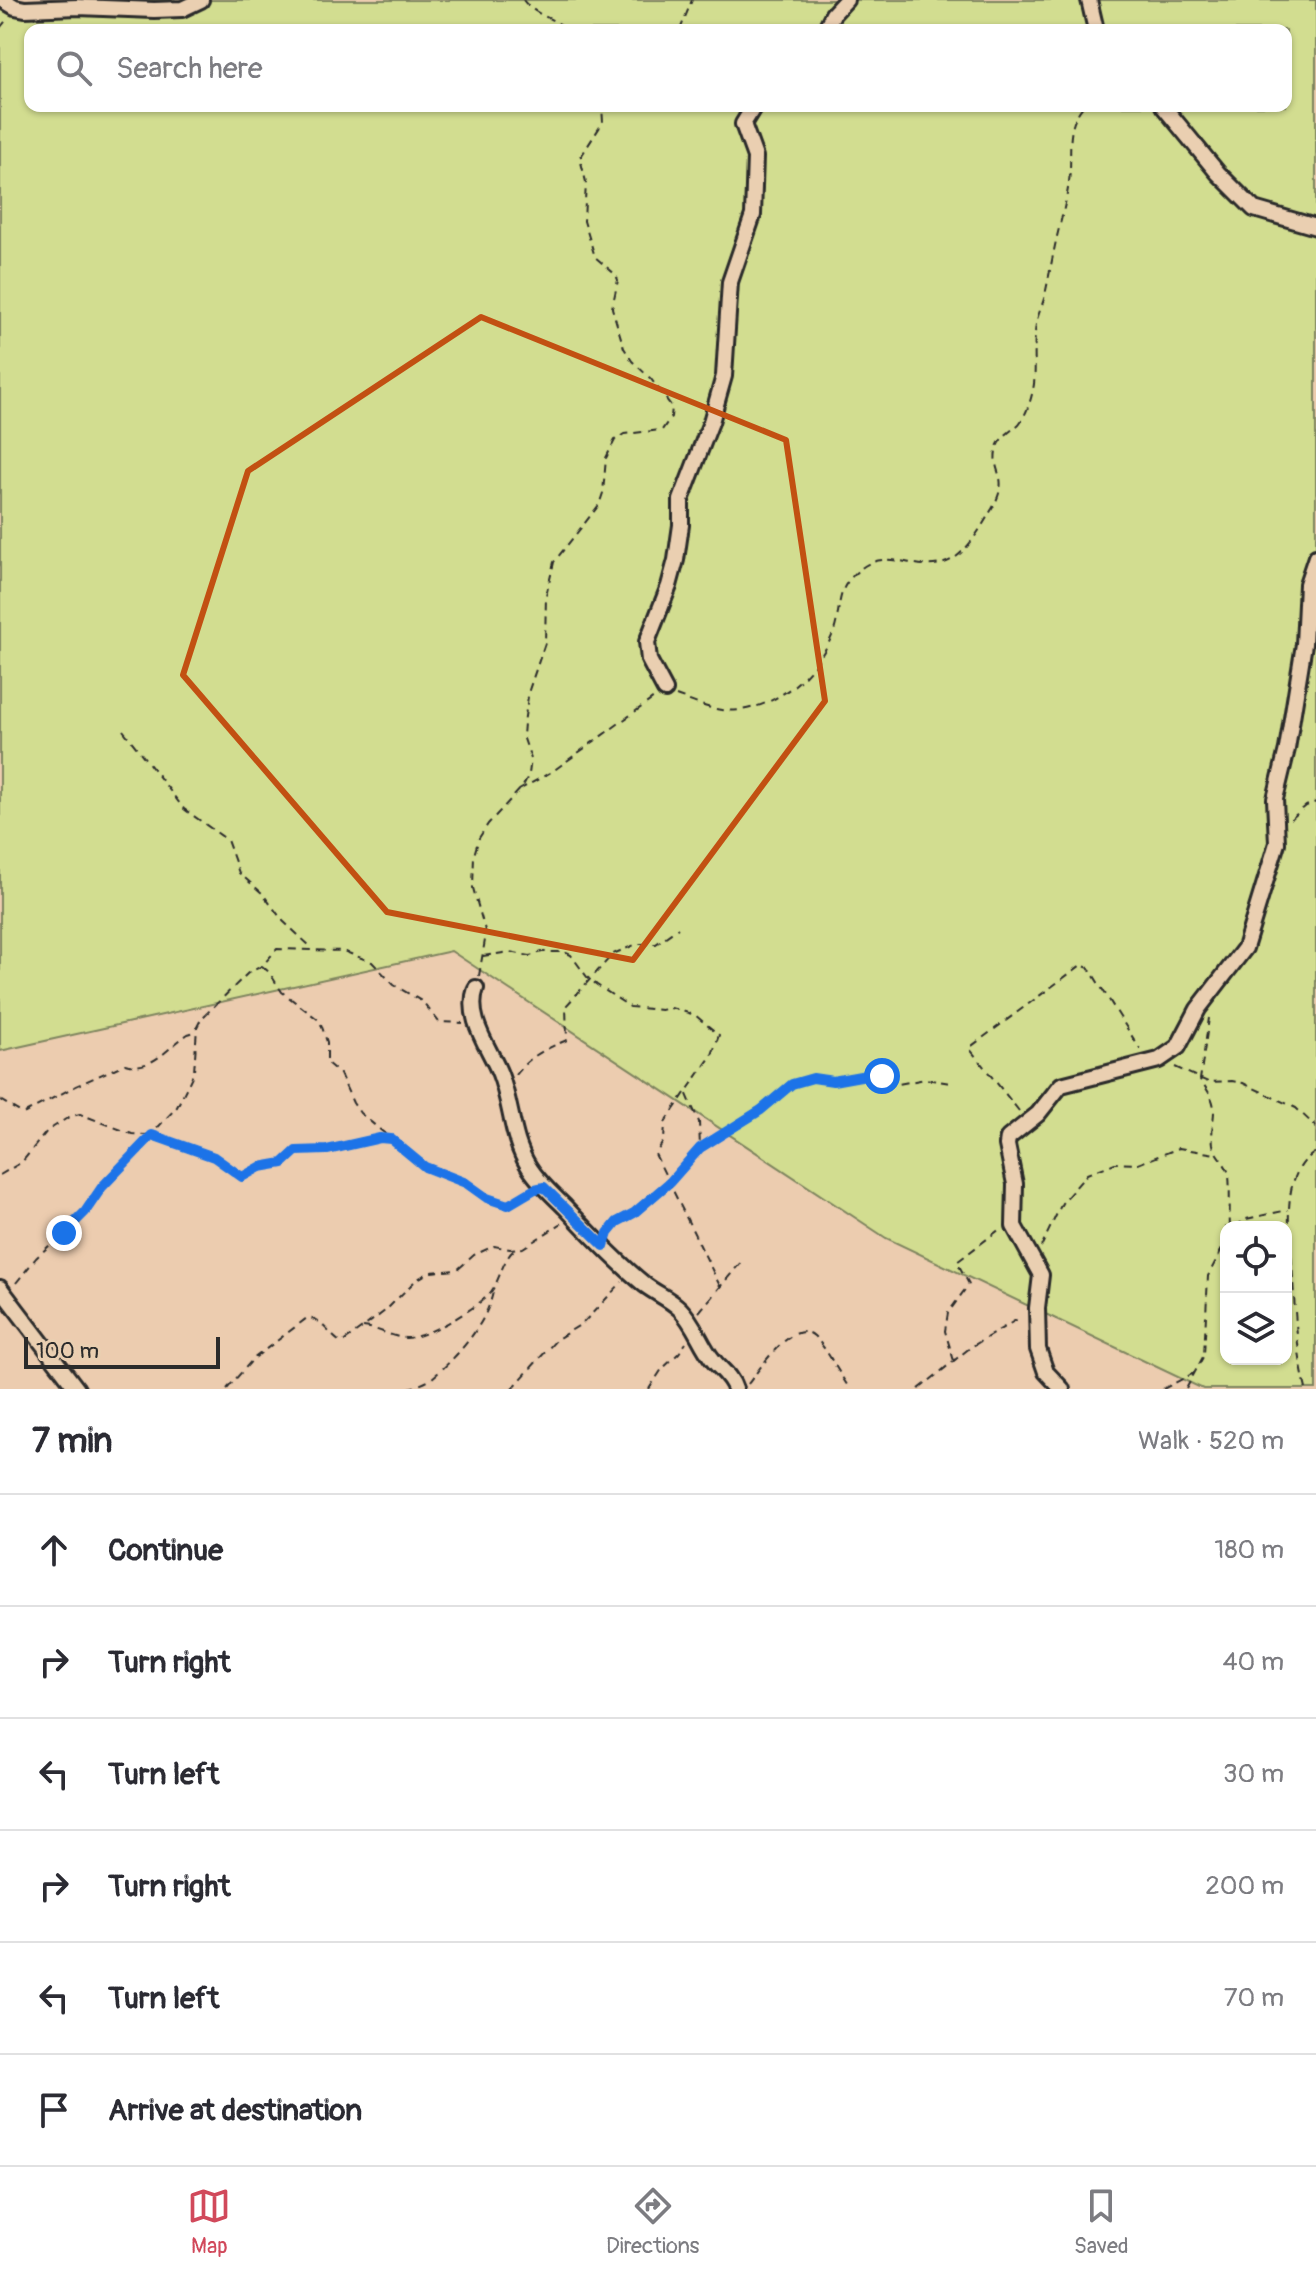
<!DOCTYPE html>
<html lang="en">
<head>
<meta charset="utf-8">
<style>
	:root { --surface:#fff; --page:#f7f7f7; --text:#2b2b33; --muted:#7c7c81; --line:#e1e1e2; --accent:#d1495b }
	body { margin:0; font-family:Pangolin,sans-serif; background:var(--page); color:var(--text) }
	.controls { position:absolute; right:24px; bottom:24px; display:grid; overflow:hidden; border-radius:16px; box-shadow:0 2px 6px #0004 }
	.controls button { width:72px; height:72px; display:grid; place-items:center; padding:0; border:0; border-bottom:2px solid var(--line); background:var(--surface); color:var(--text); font:40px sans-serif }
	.scale { position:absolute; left:24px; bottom:20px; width:196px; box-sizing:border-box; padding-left:8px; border:4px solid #2b2b2b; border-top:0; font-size:22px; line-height:28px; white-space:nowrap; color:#2b2b2b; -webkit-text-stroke:6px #eacfb1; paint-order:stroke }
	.stop { position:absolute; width:24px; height:24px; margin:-18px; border:6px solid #1a73e8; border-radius:50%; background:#fff }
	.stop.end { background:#1a73e8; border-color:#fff; box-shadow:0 2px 8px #0008 }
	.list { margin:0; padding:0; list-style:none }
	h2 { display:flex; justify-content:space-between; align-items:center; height:104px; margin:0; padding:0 32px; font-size:34px }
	h2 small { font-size:26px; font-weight:400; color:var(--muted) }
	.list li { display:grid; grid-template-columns:52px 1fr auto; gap:24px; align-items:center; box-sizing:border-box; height:112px; padding:0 32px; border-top:2px solid var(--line) }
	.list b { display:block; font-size:30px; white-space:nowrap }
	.list em { font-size:26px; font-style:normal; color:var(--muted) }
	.icon { flex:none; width:44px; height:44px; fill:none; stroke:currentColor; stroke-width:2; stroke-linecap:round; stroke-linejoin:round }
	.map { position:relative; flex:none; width:1316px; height:1389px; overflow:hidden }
	.search { position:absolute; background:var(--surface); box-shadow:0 2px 6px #0004; left:24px; right:24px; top:24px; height:88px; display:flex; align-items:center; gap:20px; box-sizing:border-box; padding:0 28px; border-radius:16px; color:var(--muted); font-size:30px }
	.sheet { height:776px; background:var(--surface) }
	nav { display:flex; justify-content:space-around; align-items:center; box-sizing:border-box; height:112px; border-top:2px solid var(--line); background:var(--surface); font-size:22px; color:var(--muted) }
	nav a { display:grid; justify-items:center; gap:4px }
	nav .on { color:var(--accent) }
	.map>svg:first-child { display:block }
</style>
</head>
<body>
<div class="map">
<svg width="1316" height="1389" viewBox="0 0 1316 1389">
	<rect width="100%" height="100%" fill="#ecccaf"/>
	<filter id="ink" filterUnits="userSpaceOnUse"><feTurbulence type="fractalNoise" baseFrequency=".0125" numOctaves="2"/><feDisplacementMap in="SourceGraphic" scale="16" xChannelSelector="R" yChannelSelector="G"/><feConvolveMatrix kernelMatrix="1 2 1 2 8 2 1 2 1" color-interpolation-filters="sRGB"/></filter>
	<g filter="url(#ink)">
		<path fill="#d2dd90" stroke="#7e845e" stroke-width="2" fill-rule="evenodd" d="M0,0H1316V1389H1203L886,1238L451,951L0,1051ZM30,30H1286V106H30ZM1226,1227H1286V1359H1226Z"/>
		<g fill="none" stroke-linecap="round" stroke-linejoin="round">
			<defs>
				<path id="minor" d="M3,0L15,7L25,9L78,7L154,10L182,9L201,0
					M1089,0L1096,30
					M825,30L833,14L846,0
					M1163,106L1218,173L1254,209L1316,227
					M665,690L649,660L647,642L669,586L676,560L681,525V500L711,422L724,376L730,282L753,215L755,157L743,124L754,106
					M476,988C465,1019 490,1048 500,1074C512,1105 511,1139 529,1167C539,1183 553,1195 566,1208C591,1235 617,1262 645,1285C657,1294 670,1299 680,1309C695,1324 700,1344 713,1360C721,1370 731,1376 735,1389
					M0,1288L77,1389
					M1062,1389L1046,1372L1038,1349L1037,1308L1041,1275L1014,1226L1015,1184L1007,1145L1008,1138L1038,1114L1061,1085L1159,1060L1178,1047L1198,1009L1245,948L1277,843L1275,799L1287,749L1304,644L1307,584L1316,557"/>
			</defs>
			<use href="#minor" stroke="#2b2b2b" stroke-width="20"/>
			<path stroke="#2b2b2b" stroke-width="2" stroke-dasharray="8 6" stroke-linecap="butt" d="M523,0C534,15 554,18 568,30
				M0,28L8,18
				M680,30L692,0
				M676,696C688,700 703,707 716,709C766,719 817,676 834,631C840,614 837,594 849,580C886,535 918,583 956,557C971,546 983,524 992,509C1011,475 992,476 996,451C998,438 1010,432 1019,424C1027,414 1032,397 1034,384C1036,364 1033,344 1036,324C1038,314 1043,304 1045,295C1049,277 1052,259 1056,241C1061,218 1069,194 1070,170C1071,146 1067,126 1083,106
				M123,730L184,809L227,840L239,873L262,893L283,921L312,948
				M519,790L553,771L654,698
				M1291,819L1306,806L1316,802
				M483,956L510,952L530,956L542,952H564L571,955L587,977L597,985L630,1007L661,1010L671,1008L685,1012L695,1015L719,1035L712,1055L686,1092L699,1122L700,1148C683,1172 660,1192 637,1210C626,1219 616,1222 608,1234
				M262,966L269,972L282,992L320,1021L327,1042V1063L340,1074L353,1103L360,1113L425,1167L466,1183L487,1198L508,1205L532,1191
				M479,976L486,934L473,888L474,855L479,838L488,824L523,786L529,774L531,759L523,736L524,723L529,690L545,643L546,596L554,562L599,505L603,493L606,458L615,440L624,434L662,430L671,417L672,407L651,379L632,361L624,348L612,308L618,280L616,275L595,257L584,221L586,182L580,158L603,122L602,106
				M1209,1018L1200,1080C1224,1110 1209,1114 1213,1144C1215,1155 1224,1161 1228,1171C1231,1180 1229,1214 1230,1227
				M1175,1067L1208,1082L1232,1081L1243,1083L1296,1108L1316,1127
				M515,1075C530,1056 545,1049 567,1040L566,1006L613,954L637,944H656L678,928
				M685,1093L665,1123L664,1141L655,1154L721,1288
				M0,1100L23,1114L76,1086L125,1064C152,1072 167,1048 188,1034L195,1032
				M1019,1111L969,1048L1081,965L1089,968L1140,1049
				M701,1147L761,1110L800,1080L813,1078L833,1081L878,1074L893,1085L925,1079L950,1083
				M0,1175L22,1162L47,1131L69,1117L80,1114L132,1134L159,1136L206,1154L242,1177L260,1167L283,1163L296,1151L327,1150L380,1138L391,1139
				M1235,1227L1246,1219L1288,1210
				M1041,1247L1062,1203L1087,1174L1115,1163L1138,1164L1179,1148L1215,1154
				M16,1283L36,1258L85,1212L102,1187L177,1107L194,1072L197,1027L201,1019L248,973L262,966L277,949L343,951L372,962L394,985L423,1002L439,1022L463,1023
				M699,1312L742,1261
				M363,1327C378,1328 391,1337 405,1338C423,1340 479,1307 490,1293C501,1279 501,1262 514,1250
				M954,1361L945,1331L948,1313L969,1284L957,1262L1000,1229
				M748,1384C759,1370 793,1317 814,1336C826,1347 839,1374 850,1389
				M227,1389L253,1359L307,1318C323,1319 329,1336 342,1343L385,1311L416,1280L430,1272L457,1270L474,1255L494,1246L510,1249L523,1248L562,1223
				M407,1389C415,1386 424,1384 431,1379C457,1357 486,1325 493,1292
				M512,1389L557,1339L583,1323L622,1282
				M649,1389L662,1369L679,1353L686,1343
				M919,1389L971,1347L1021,1317
				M1163,1389L1194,1373
				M1186,1389L1204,1355L1208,1276L1226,1241
				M1306,1389C1296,1349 1295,1308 1292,1266C1290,1240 1286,1212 1292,1186C1296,1172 1303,1159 1316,1152"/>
			<use href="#minor" stroke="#eacfb1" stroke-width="14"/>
		</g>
	</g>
	<g fill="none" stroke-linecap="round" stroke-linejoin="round" filter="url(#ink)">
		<path stroke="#1a73e8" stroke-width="10" d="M64,1233L85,1212L102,1187L152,1135L214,1157L242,1177L260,1167L283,1163L296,1151L327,1150L380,1138L391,1139L425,1167L466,1183L487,1198L508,1205L535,1189L544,1187L604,1246L608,1233L617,1222L634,1213L670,1182L700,1148L761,1110L792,1084L813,1078L833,1081L872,1074L882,1076"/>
	</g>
	<path fill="none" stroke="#c25012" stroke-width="6" stroke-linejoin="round" d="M481,317L786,440L825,701L633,960L387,912L183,675L248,471Z"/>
</svg>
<div class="controls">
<button><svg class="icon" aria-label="locate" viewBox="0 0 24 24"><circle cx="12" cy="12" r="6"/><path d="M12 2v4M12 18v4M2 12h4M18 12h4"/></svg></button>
<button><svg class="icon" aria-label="layers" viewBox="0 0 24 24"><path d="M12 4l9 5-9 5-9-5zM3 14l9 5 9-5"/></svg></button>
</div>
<div class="scale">100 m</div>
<div class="stop" style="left:882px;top:1076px"></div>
<div class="stop end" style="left:64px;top:1233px"></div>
<div class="search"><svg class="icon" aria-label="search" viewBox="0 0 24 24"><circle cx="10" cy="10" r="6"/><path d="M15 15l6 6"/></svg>Search here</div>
</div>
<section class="sheet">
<h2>7 min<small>Walk · 520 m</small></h2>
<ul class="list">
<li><svg class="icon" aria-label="ahead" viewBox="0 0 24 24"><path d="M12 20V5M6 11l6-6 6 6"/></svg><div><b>Continue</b></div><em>180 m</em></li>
<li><svg class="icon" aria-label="right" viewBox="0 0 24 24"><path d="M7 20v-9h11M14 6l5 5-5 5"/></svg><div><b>Turn right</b></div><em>40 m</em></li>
<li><svg class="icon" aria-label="left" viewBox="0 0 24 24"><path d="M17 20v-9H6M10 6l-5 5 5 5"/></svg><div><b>Turn left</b></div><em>30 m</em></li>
<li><svg class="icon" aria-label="right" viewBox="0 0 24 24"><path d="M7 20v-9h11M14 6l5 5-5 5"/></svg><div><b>Turn right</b></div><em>200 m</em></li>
<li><svg class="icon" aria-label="left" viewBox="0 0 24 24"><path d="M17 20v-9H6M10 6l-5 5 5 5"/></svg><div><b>Turn left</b></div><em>70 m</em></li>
<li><svg class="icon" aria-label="arrive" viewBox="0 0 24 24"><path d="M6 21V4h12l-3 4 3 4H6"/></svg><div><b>Arrive at destination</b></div></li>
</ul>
</section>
<nav>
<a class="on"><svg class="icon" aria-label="map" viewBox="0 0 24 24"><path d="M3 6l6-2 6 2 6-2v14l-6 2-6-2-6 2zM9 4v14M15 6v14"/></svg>Map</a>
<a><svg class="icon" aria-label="directions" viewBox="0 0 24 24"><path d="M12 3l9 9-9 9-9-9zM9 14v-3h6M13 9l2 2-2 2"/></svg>Directions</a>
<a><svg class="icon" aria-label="saved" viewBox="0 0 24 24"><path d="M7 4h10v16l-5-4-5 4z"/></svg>Saved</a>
</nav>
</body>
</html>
